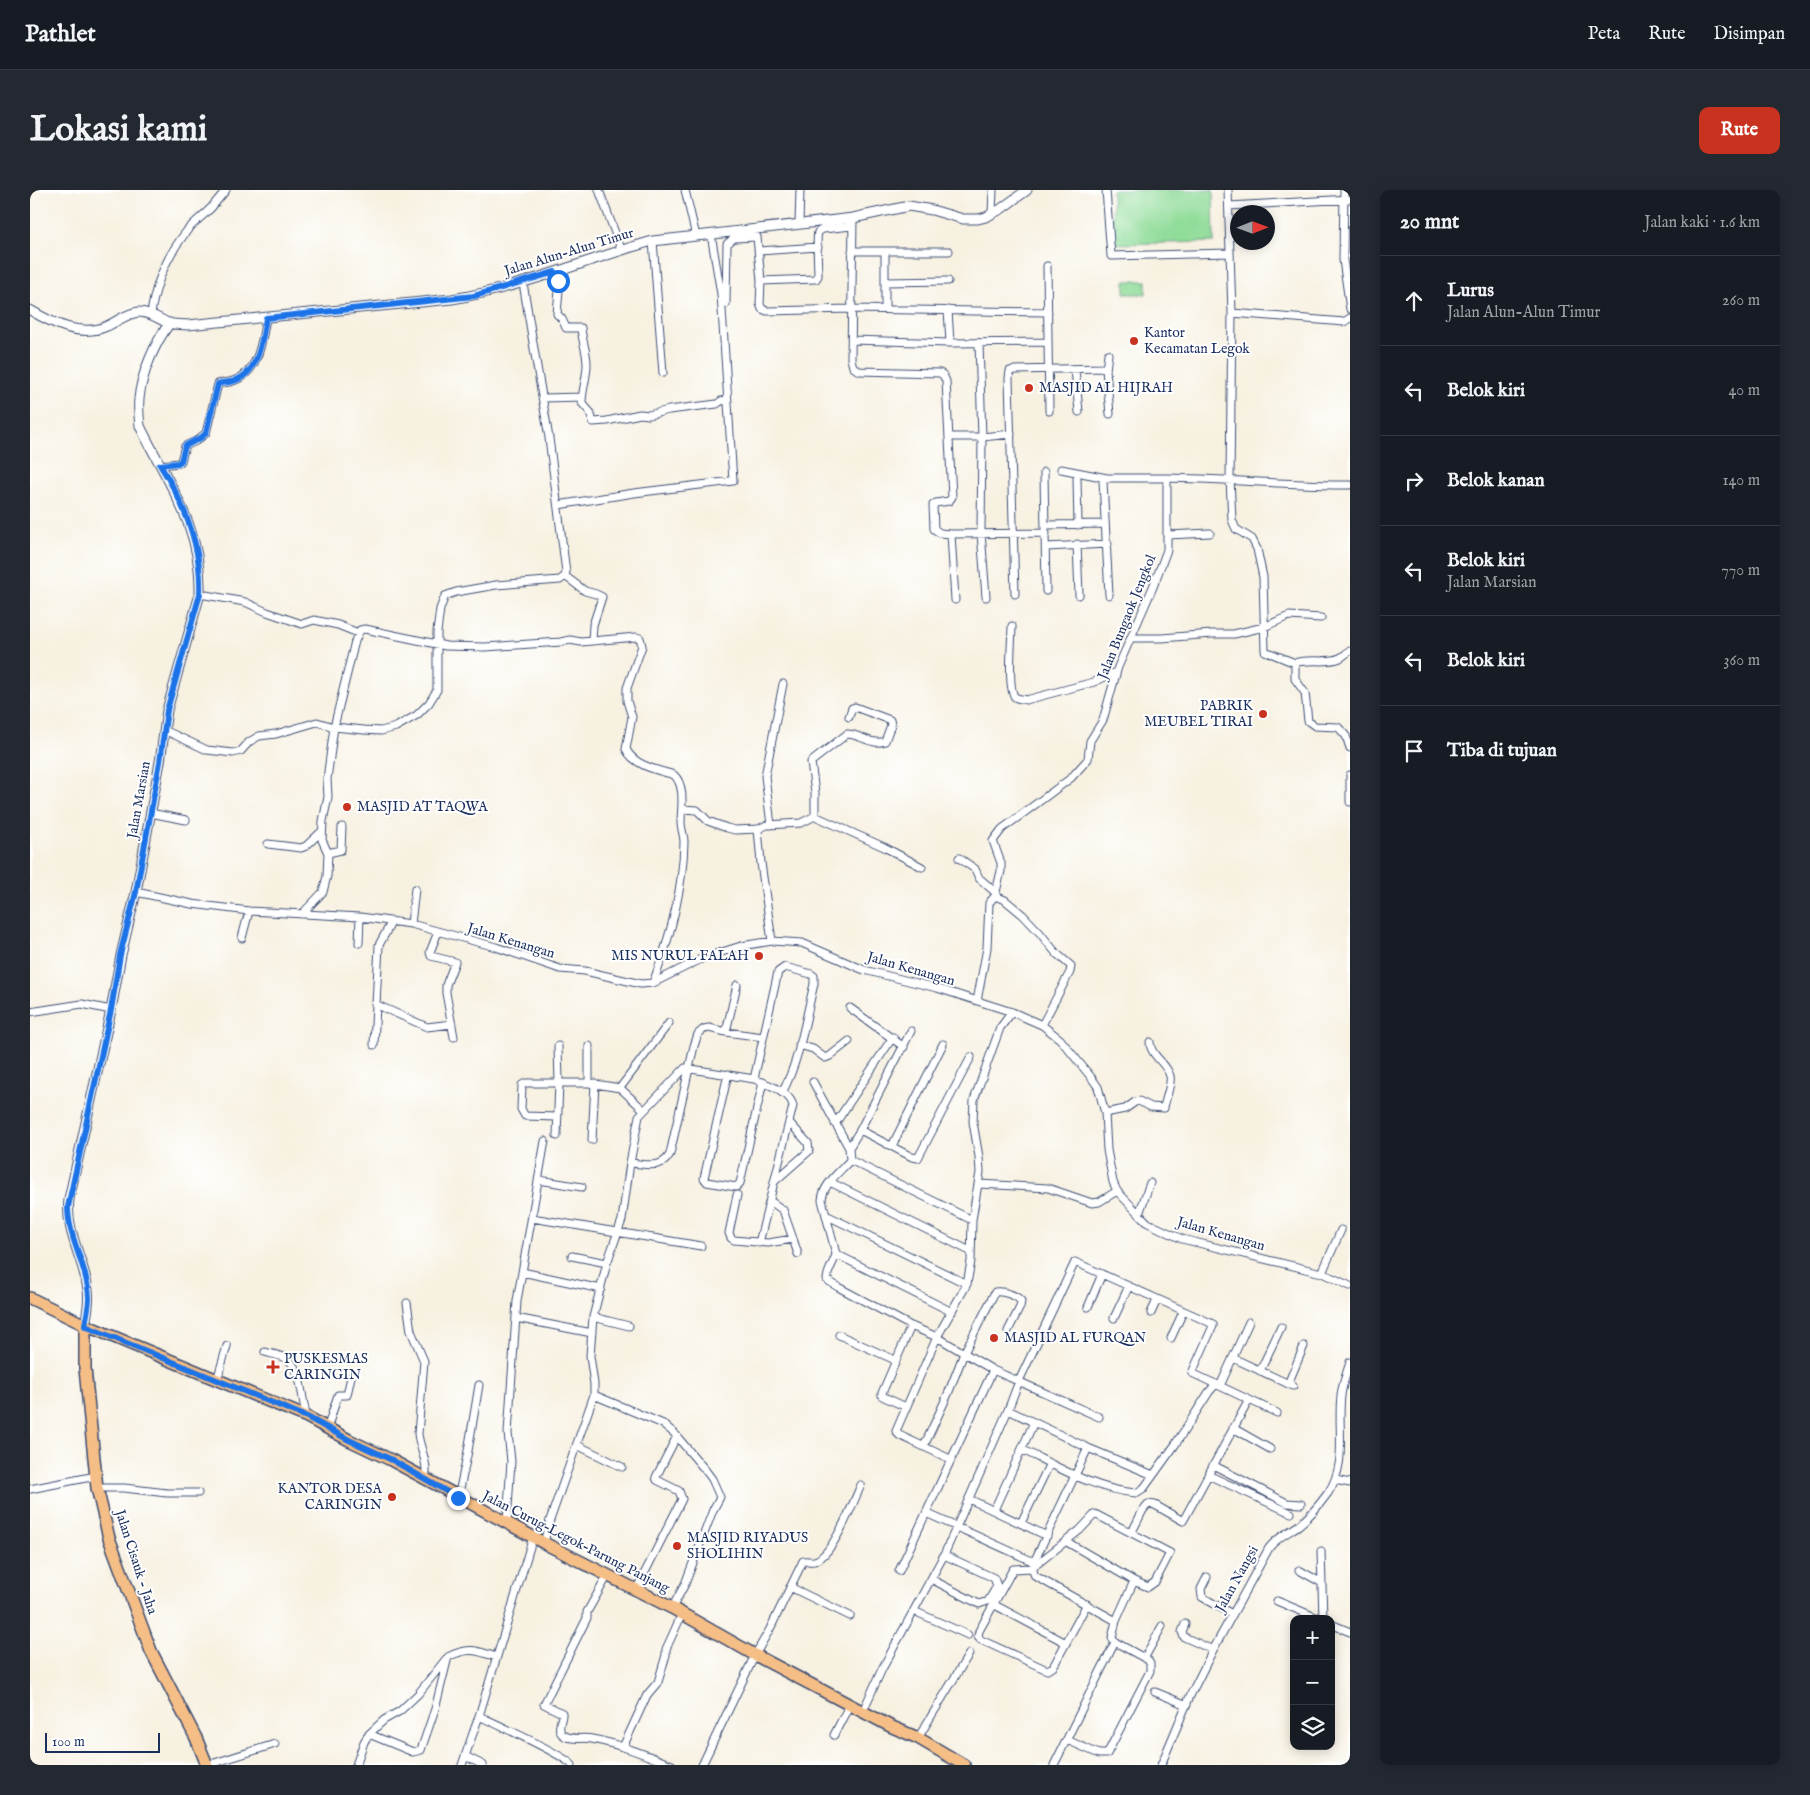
<!DOCTYPE html>
<html lang="id">
<head>
<meta charset="utf-8">
<style>
	:root { --surface:#171b24; --page:#242831; --text:#f1f3f6; --muted:#9ea1a6; --line:#363941; --accent:#c8321e }
	body { margin:0; font-family:"IM FELL English",serif; background:var(--page); color:var(--text) }
	.controls { position:absolute; right:15px; bottom:15px; display:grid; overflow:hidden; border-radius:10px; box-shadow:0 2px 12px #0003 }
	.controls button { width:45px; height:45px; display:grid; place-items:center; padding:0; border:0; border-bottom:1px solid var(--line); background:var(--surface); color:var(--text); font:25px sans-serif }
	.compass { position:absolute; left:1200px; top:15px; width:45px; height:45px; border-radius:50%; background:var(--surface); box-shadow:0 2px 12px #0003; rotate:89deg }
	.scale { position:absolute; left:15px; bottom:12px; width:115px; box-sizing:border-box; padding-left:5px; border:2px solid #1b2f5e; border-top:0; font-size:14px; line-height:18px; white-space:nowrap; color:#1b2f5e; -webkit-text-stroke:4px #fff; paint-order:stroke }
	.stop { position:absolute; width:15px; height:15px; margin:-11px; border:4px solid #1a73e8; border-radius:50%; background:#fff }
	.stop.end { background:#1a73e8; border-color:#fff; box-shadow:0 1px 5px #0008 }
	.list { margin:0; padding:0; list-style:none }
	h2 { display:flex; justify-content:space-between; align-items:center; height:65px; margin:0; padding:0 20px; font-size:21px }
	h2 small { font-size:16px; font-weight:400; color:var(--muted) }
	.list li { display:grid; grid-template-columns:32px 1fr auto; gap:15px; align-items:center; box-sizing:border-box; height:90px; padding:0 20px; border-top:1px solid var(--line) }
	.list b { display:block; font-size:19px; white-space:nowrap }
	.list p { margin:0; font-size:16px; white-space:nowrap; color:var(--muted) }
	.list em { font-size:16px; font-style:normal; color:var(--muted) }
	.icon { flex:none; width:28px; height:28px; fill:none; stroke:currentColor; stroke-width:2; stroke-linecap:round; stroke-linejoin:round }
	.map { position:relative; flex:none; width:1320px; height:1575px; overflow:hidden; border-radius:10px }
	header { display:flex; align-items:center; gap:30px; box-sizing:border-box; height:70px; padding:0 25px; background:var(--surface); border-bottom:1px solid var(--line) }
	header strong { font-size:24px }
	nav { display:flex; gap:28px; margin-inline-start:auto; font-size:18px }
	.intro { display:flex; align-items:center; justify-content:space-between; box-sizing:border-box; height:120px; padding:0 30px }
	h1 { margin:0; font-size:35px }
	.button { padding:12px 22px; border-radius:10px; background:var(--accent); color:#fff; font-size:18px; font-weight:700 }
	main { display:flex; gap:30px; padding:0 30px }
	aside { flex:1; background:var(--surface); border-radius:10px; box-shadow:0 2px 12px #0003 }
	.map>svg:first-child { display:block }
</style>
</head>
<body>
<header>
<strong>Pathlet</strong>
<nav><a>Peta</a><a>Rute</a><a>Disimpan</a></nav>
</header>
<div class="intro"><h1>Lokasi kami</h1><a class="button">Rute</a></div>
<main>
<div class="map">
<svg width="1320" height="1575" viewBox="0 0 1320 1575">
	<rect width="100%" height="100%" fill="#fff"/>
	<filter id="ink" filterUnits="userSpaceOnUse"><feTurbulence type="fractalNoise" baseFrequency=".02" numOctaves="2"/><feDisplacementMap in="SourceGraphic" scale="10" xChannelSelector="R" yChannelSelector="G"/><feConvolveMatrix kernelMatrix="1 2 1 2 8 2 1 2 1" color-interpolation-filters="sRGB"/></filter>
	<filter id="wash" filterUnits="userSpaceOnUse"><feTurbulence type="fractalNoise" baseFrequency=".0096" numOctaves="4" result="noise"/><feDisplacementMap in="SourceGraphic" scale="20" xChannelSelector="R" yChannelSelector="G"/><feGaussianBlur stdDeviation="1.12" result="paint"/><feColorMatrix in="noise" values="0 0 0 0 0 0 0 0 0 0 0 0 0 0 0 0 0 1.4 0 .05"/><feComposite in="paint" operator="in"/></filter>
	<g filter="url(#wash)">
		<rect width="100%" height="100%" fill="#f7f1e1"/>
		<path fill="#90dc99" stroke="#56867c" d="M1082,0H1183L1184,52L1083,54Z
			M1095,91H1116V104H1095Z"/>
	</g>
	<g filter="url(#ink)">
		<g fill="none" stroke-linecap="round" stroke-linejoin="round">
			<defs>
				<path id="minor" d="M569,0L591,59
					M655,0L666,46
					M1076,0L1081,66L1200,63
					M1198,0L1202,123L1200,289L1202,330L1206,339L1222,349L1227,359L1233,387L1235,461L1265,473V489L1275,503L1278,531L1285,536L1308,537L1316,546L1320,558
					M1314,0L1313,70L1320,119
					M1199,16L1320,9
					M962,23L963,0
					M823,28L821,169L823,177L829,181L910,183L913,185L916,191L922,307L919,311L906,313L903,315L904,339L910,343L921,344L1016,343
					M769,34L770,0
					M623,51L633,183
					M729,61L788,57
					M822,61H919
					M855,61V119
					M1017,76L1019,221
					M525,82L529,100L527,124L532,129L536,138H551C552,151 557,161 557,174C557,188 552,200 552,213L560,222L563,232L577,231L610,224L619,225L639,220L687,214L691,211L697,210
					M731,91L786,89L788,86C788,77 786,48 788,42L793,39L822,36
					M855,92L918,91
					M696,114L697,54L704,48L727,47L731,91L730,114L732,119L737,121L821,119L1018,122
					M918,120L920,153
					M1202,123L1314,132L1320,128
					M121,124C125,95 137,66 156,42C163,33 173,26 181,18C186,12 191,6 196,0
					M822,150L920,153L1018,152
					M949,153L952,247L951,343L956,407
					M1045,179L1049,222
					M1076,180L1078,164
					M513,208L552,207
					M919,247H952L981,244
					M130,275L149,273L151,271L155,256L166,251L176,243L188,194C193,192 198,193 203,191C229,183 232,151 236,128
					M1031,279L1077,288H1137
					M1014,282L1016,401
					M1047,288L1048,335
					M1073,291L1079,405
					M528,315L604,303L703,291L691,104L681,44
					M1016,335L1075,334
					M921,344L925,410
					M1138,345L1180,343
					M1047,354L1049,405
					M1016,357L1078,354
					M535,386L555,401L566,404L572,407L563,435L562,451
					M170,404L215,412L237,422L272,434L284,430L308,435L328,443
					M985,404L979,188L980,181L985,180L1073,178L1076,180L1080,224
					M982,436C982,448 977,499 985,507C987,509 993,509 996,510L1064,492L1086,482
					M1101,448H1132L1182,444H1204L1234,437L1259,426L1291,428
					M1265,473C1280,468 1296,474 1310,468C1314,466 1316,463 1320,461
					M134,540L177,560L203,563L211,561L219,552L229,546L246,544L287,532L304,537L334,540L351,541L366,537L387,525L399,513L407,500V442L410,419L415,406L426,402L466,395L530,390L535,386L536,382L519,248L493,93
					M1320,585V612
					M652,619L667,620L678,631L697,638L705,640L728,639
					M120,623L156,630
					M785,626L854,657L892,677
					M741,635L735,586L753,494
					M238,654L271,658L276,656L292,641
					M298,663L311,660L312,637
					M929,668L945,679L949,688L965,702
					M106,702L162,714L219,721L330,727L381,734L466,757L530,779L555,781L611,794L623,793L673,768L711,756L742,751L772,753L834,780L907,798L982,822L1012,835L1030,849L1061,887L1068,897L1075,923L1077,960L1083,992L1087,1001L1109,1024L1118,1033L1152,1049L1292,1083L1320,1096
					M965,706L975,710L993,725L1010,743L1026,763L1041,776L1040,782L1012,835
					M272,724L293,702L297,686L298,663L292,650L293,631L298,607L297,589L304,537L325,451L330,440L335,439L416,456L455,457L531,452L540,450L551,452L606,447L610,448L612,456L597,498V511L602,527L596,559C604,576 628,580 644,585C656,596 651,619 651,633C651,639 654,645 654,652C653,701 640,748 623,793
					M381,734L385,699
					M408,742L400,762L401,766L425,772L416,795V803L424,847
					M212,748L219,721
					M742,751L731,673L728,639L737,635L771,633L785,626V603L781,572L817,544C830,544 842,556 855,551L861,535L860,530L825,517L822,518L819,527
					M329,753L330,727
					M947,811L957,758L959,713L965,706L971,681V673L963,651L972,639L1041,588L1058,569L1060,551L1073,530L1088,477L1123,397L1137,360V288C1198,289 1259,295 1320,295
					M345,814L397,837L422,834
					M820,818L874,857
					M0,822L52,814L81,820
					M881,841L830,940L819,958L820,970C810,982 793,994 792,1010L806,1064C804,1073 797,1081 797,1090L808,1097L881,1136L907,1147L963,1180L1069,1227
					M696,842L707,795
					M344,855L349,755L362,731
					M769,855L783,859L795,868L800,866L819,851
					M559,856V893
					M698,884L674,988L677,992L706,997L710,993L733,892
					M724,889L748,782L755,777L781,784L784,786V794C775,831 770,869 752,903
					M783,892L819,958
					M590,898L614,920
					M1075,923L1095,919L1105,912L1109,911L1121,917L1134,918C1135,909 1142,895 1140,886C1137,873 1120,866 1120,852
					M527,927L495,926L491,919L492,895L496,893H559L590,898L639,833
					M805,934L863,847
					M830,940L882,967L888,968L941,867
					M527,946L529,892L528,856
					M562,950L565,893
					M862,956L913,854
					M820,970L942,1030
					M600,973L609,926L655,878L724,889C736,893 761,902 763,916L729,1053
					M509,990L552,997
					M746,990L779,961L778,953L759,932
					M800,992L940,1061
					M949,994L1018,998L1062,1013L1069,1012L1087,1001
					M707,1005L699,1043L701,1048L704,1050L738,1053L763,1049L753,1020L740,1011
					M1109,1024L1120,993
					M796,1025L937,1094L907,1147L866,1241L869,1245L920,1269
					M502,1028L671,1056
					M763,1049L768,1064
					M806,1064L922,1122
					M542,1066L577,1073
					M492,1082L571,1099
					M1292,1083L1311,1040
					M937,1094L941,1071L942,1030L950,982L949,967L943,932L944,910L970,838L982,822
					M377,1113L381,1141L394,1171L388,1244C390,1260 399,1273 395,1290
					M1058,1117L1072,1084
					M1121,1123L1127,1110
					M563,1127L599,1136
					M486,1128L562,1143
					M1084,1128L1099,1096
					M809,1145L865,1170
					M1141,1148L1153,1122
					M235,1162C241,1164 249,1165 255,1168C273,1176 271,1211 277,1227
					M1203,1168L1263,1196
					M1230,1181L1251,1137
					M187,1190L197,1156
					M1258,1194L1274,1156
					M1190,1196L1219,1132
					M564,1205L633,1234L644,1243L676,1281L682,1289L690,1307L683,1320L655,1394L642,1418
					M876,1217L852,1206V1203L881,1136
					M978,1220L1058,1258L1123,1285
					M1203,1238L1240,1259
					M297,1239L308,1205H317L321,1187
					M547,1255L592,1277
					M894,1256L918,1204L934,1163L965,1102C973,1101 986,1105 991,1111L990,1117L978,1141
					M1058,1258L1004,1372L1003,1381L1005,1386L1086,1431
					M993,1260C1028,1277 1066,1300 1106,1303L1114,1298L1145,1255L1179,1202L1186,1194
					M1183,1275L1257,1313L1271,1314
					M1178,1285L1261,1323
					M1305,1290L1320,1293
					M67,1298H94L137,1303H168
					M0,1299L66,1286
					M428,1308L438,1261L449,1195
					M939,1309L1017,1346
					M964,1320L1004,1232
					M896,1323L1004,1372
					M477,1333L481,1271L478,1243L487,1111L515,951
					M991,1333L1020,1273
					M1102,1342L1113,1320L1118,1314L1125,1315L1153,1331L1219,1210
					M1037,1352L1104,1391L1118,1397L1125,1392L1140,1363L1065,1324L1050,1340L1002,1378L983,1379L949,1441L948,1447L951,1450L1017,1480L1023,1477L1057,1414
					M514,1353L519,1333L564,1205V1194L560,1166L563,1127L577,1073L592,1030L600,973C615,974 632,980 640,964L664,856L668,844L674,839L679,838L696,842L733,847
					M1291,1361L1293,1429
					M1269,1380L1292,1393
					M869,1381L963,1180
					M578,1385L557,1422V1428L514,1514L532,1523C533,1529 526,1538 532,1544C539,1551 553,1547 562,1549C589,1554 616,1565 642,1575
					M1177,1387L1171,1399L1172,1407L1202,1424
					M901,1389L949,1414L958,1411L967,1396L964,1388L914,1365
					M760,1397L820,1426
					M606,1400L652,1309L649,1301L627,1290L626,1287L647,1246
					M1247,1411L1290,1429
					M963,1414L1036,1453
					M884,1421L938,1445
					M1155,1434L1152,1442L1154,1447L1183,1460
					M1301,1434L1320,1442
					M1115,1467L1132,1436
					M1125,1502L1157,1515
					M833,1521L852,1479L914,1365L978,1220L989,1191L1045,1072L1183,1134V1136L1162,1183L1247,1223
					M449,1526C466,1534 533,1564 542,1575
					M339,1544L354,1530L370,1521L388,1504L416,1469
					M804,1545L820,1514
					M888,1548L939,1464
					M1037,1550L1069,1564H1077L1120,1481V1473L1118,1470L1085,1452L1082,1448L1086,1431L1104,1391
					M593,1557L617,1505L628,1492L636,1465V1459L652,1424
					M435,1566L453,1575
					M178,1575L245,1554
					M326,1575L334,1552L339,1544L383,1562L391,1560L405,1519L418,1467C438,1457 446,1460 466,1467
					M432,1575L449,1526L503,1347
					M672,1575L725,1465L740,1439L773,1371C777,1370 780,1372 784,1371C802,1368 824,1311 831,1295
					M1024,1575L1085,1452
					M1131,1575L1160,1506L1183,1460L1239,1358C1247,1347 1258,1343 1269,1335C1279,1327 1290,1314 1298,1303C1318,1273 1307,1240 1311,1206C1312,1194 1317,1183 1320,1172"/>
				<path id="tertiary" d="M0,120C22,133 51,148 77,136C88,131 97,123 109,122C120,122 129,129 138,133C144,135 152,134 158,135L422,109C472,101 520,84 568,68C586,62 604,56 623,51L823,28L879,16L902,20L933,29H948L956,27L971,19L997,0
					M55,1135C57,1124 60,1112 58,1100C54,1069 35,1042 39,1009L81,820L91,765L106,702L130,572L137,520L170,404C172,336 138,294 110,236C109,227 108,218 109,209C111,185 125,152 140,133"/>
				<path id="primary" d="M0,1108L55,1135L277,1227L319,1250L361,1270L514,1353L642,1418L725,1465L860,1536L888,1548L934,1575
					M55,1135V1179L67,1298L79,1348L121,1461L166,1548L177,1575"/>
			</defs>
			<use href="#minor" stroke="#3c4c72" stroke-width="9"/>
			<use href="#tertiary" stroke="#3c4c72" stroke-width="11"/>
			<use href="#primary" stroke="#3c4c72" stroke-width="14"/>
			<use href="#minor" stroke="#fff" stroke-width="7"/>
			<use href="#tertiary" stroke="#fff" stroke-width="9"/>
			<use href="#primary" stroke="#f5be86" stroke-width="11"/>
		</g>
	</g>
	<g fill="none" stroke-linecap="round" stroke-linejoin="round" filter="url(#ink)">
		<path stroke="#1a73e8" stroke-width="6" d="M428,1308L362,1270L319,1250L277,1227L55,1136C56,1127 59,1117 59,1108C58,1077 38,1049 38,1017L81,820L90,765L106,702L130,572L137,520L170,404C172,358 155,314 130,275L148,273L151,271L155,256L172,247L176,243L188,194C193,192 198,193 204,191C229,183 232,151 236,128L444,106L525,82L528,91"/>
	</g>
	<g fill="#c8321e" stroke="#fff" stroke-width="2">
		<circle cx="1104" cy="151" r="5"/>
		<circle cx="999" cy="198" r="5"/>
		<circle cx="1233" cy="524" r="5"/>
		<circle cx="317" cy="617" r="5"/>
		<circle cx="729" cy="766" r="5"/>
		<circle cx="964" cy="1148" r="5"/>
		<path d="M240.5 1169.5h5v5h5v5h-5v5h-5v-5h-5v-5h5z"/>
		<circle cx="362" cy="1307" r="5"/>
		<circle cx="647" cy="1356" r="5"/>
	</g>
	<g text-anchor="middle" dominant-baseline="central" stroke-width="4" stroke-linejoin="round" paint-order="stroke">
		<g font-size="14" fill="#1b2f5e" stroke="#fff">
			<text transform="translate(539 62) rotate(-17)">Jalan Alun-Alun Timur</text>
			<text transform="translate(1097 427) rotate(-68)">Jalan Bungaok Jengkol</text>
			<text transform="translate(109 610) rotate(-80)">Jalan Marsian</text>
			<text transform="translate(481 751) rotate(17)">Jalan Kenangan</text>
			<text transform="translate(881 779) rotate(16)">Jalan Kenangan</text>
			<text transform="translate(1191 1044) rotate(16)">Jalan Kenangan</text>
			<text transform="translate(546 1352) rotate(27)">Jalan Curug–Legok–Parung Panjang</text>
			<text transform="translate(106 1372) rotate(72)">Jalan Cisauk - Jaha</text>
			<text transform="translate(1207 1389) rotate(-61)">Jalan Nangsi</text>
		</g>
		<g font-size="14" fill="#1b2f5e" stroke="#fff" text-anchor="start">
			<text x="1114" y="143">Kantor<tspan x="1114" dy="16">Kecamatan Legok</tspan></text>
			<text x="1009" y="198">MASJID AL HIJRAH</text>
			<text x="1223" y="516" text-anchor="end">PABRIK<tspan x="1223" dy="16">MEUBEL TIRAI</tspan></text>
			<text x="327" y="617">MASJID AT TAQWA</text>
			<text x="719" y="766" text-anchor="end">MIS NURUL FALAH</text>
			<text x="974" y="1148">MASJID AL FURQAN</text>
			<text x="254" y="1169">PUSKESMAS<tspan x="254" dy="16">CARINGIN</tspan></text>
			<text x="352" y="1299" text-anchor="end">KANTOR DESA<tspan x="352" dy="16">CARINGIN</tspan></text>
			<text x="657" y="1348">MASJID RIYADUS<tspan x="657" dy="16">SHOLIHIN</tspan></text>
		</g>
	</g>
</svg>
<div class="controls">
<button>+</button>
<button>−</button>
<button><svg class="icon" aria-label="layers" viewBox="0 0 24 24"><path d="M12 4l9 5-9 5-9-5zM3 14l9 5 9-5"/></svg></button>
</div>
<svg class="compass" viewBox="-18 -18 36 36"><path d="M0-13l5 13h-10z" fill="#e53935"/><path d="M0 13l5-13h-10z" fill="#9ea1a6"/></svg>
<div class="scale">100 m</div>
<div class="stop" style="left:528px;top:91px"></div>
<div class="stop end" style="left:428px;top:1308px"></div>
</div>
<aside>
<h2>20 mnt<small>Jalan kaki · 1.6 km</small></h2>
<ul class="list">
<li><svg class="icon" aria-label="ahead" viewBox="0 0 24 24"><path d="M12 20V5M6 11l6-6 6 6"/></svg><div><b>Lurus</b><p>Jalan Alun-Alun Timur</p></div><em>260 m</em></li>
<li><svg class="icon" aria-label="left" viewBox="0 0 24 24"><path d="M17 20v-9H6M10 6l-5 5 5 5"/></svg><div><b>Belok kiri</b></div><em>40 m</em></li>
<li><svg class="icon" aria-label="right" viewBox="0 0 24 24"><path d="M7 20v-9h11M14 6l5 5-5 5"/></svg><div><b>Belok kanan</b></div><em>140 m</em></li>
<li><svg class="icon" aria-label="left" viewBox="0 0 24 24"><path d="M17 20v-9H6M10 6l-5 5 5 5"/></svg><div><b>Belok kiri</b><p>Jalan Marsian</p></div><em>770 m</em></li>
<li><svg class="icon" aria-label="left" viewBox="0 0 24 24"><path d="M17 20v-9H6M10 6l-5 5 5 5"/></svg><div><b>Belok kiri</b></div><em>360 m</em></li>
<li><svg class="icon" aria-label="arrive" viewBox="0 0 24 24"><path d="M6 21V4h12l-3 4 3 4H6"/></svg><div><b>Tiba di tujuan</b></div></li>
</ul>
</aside>
</main>
</body>
</html>
